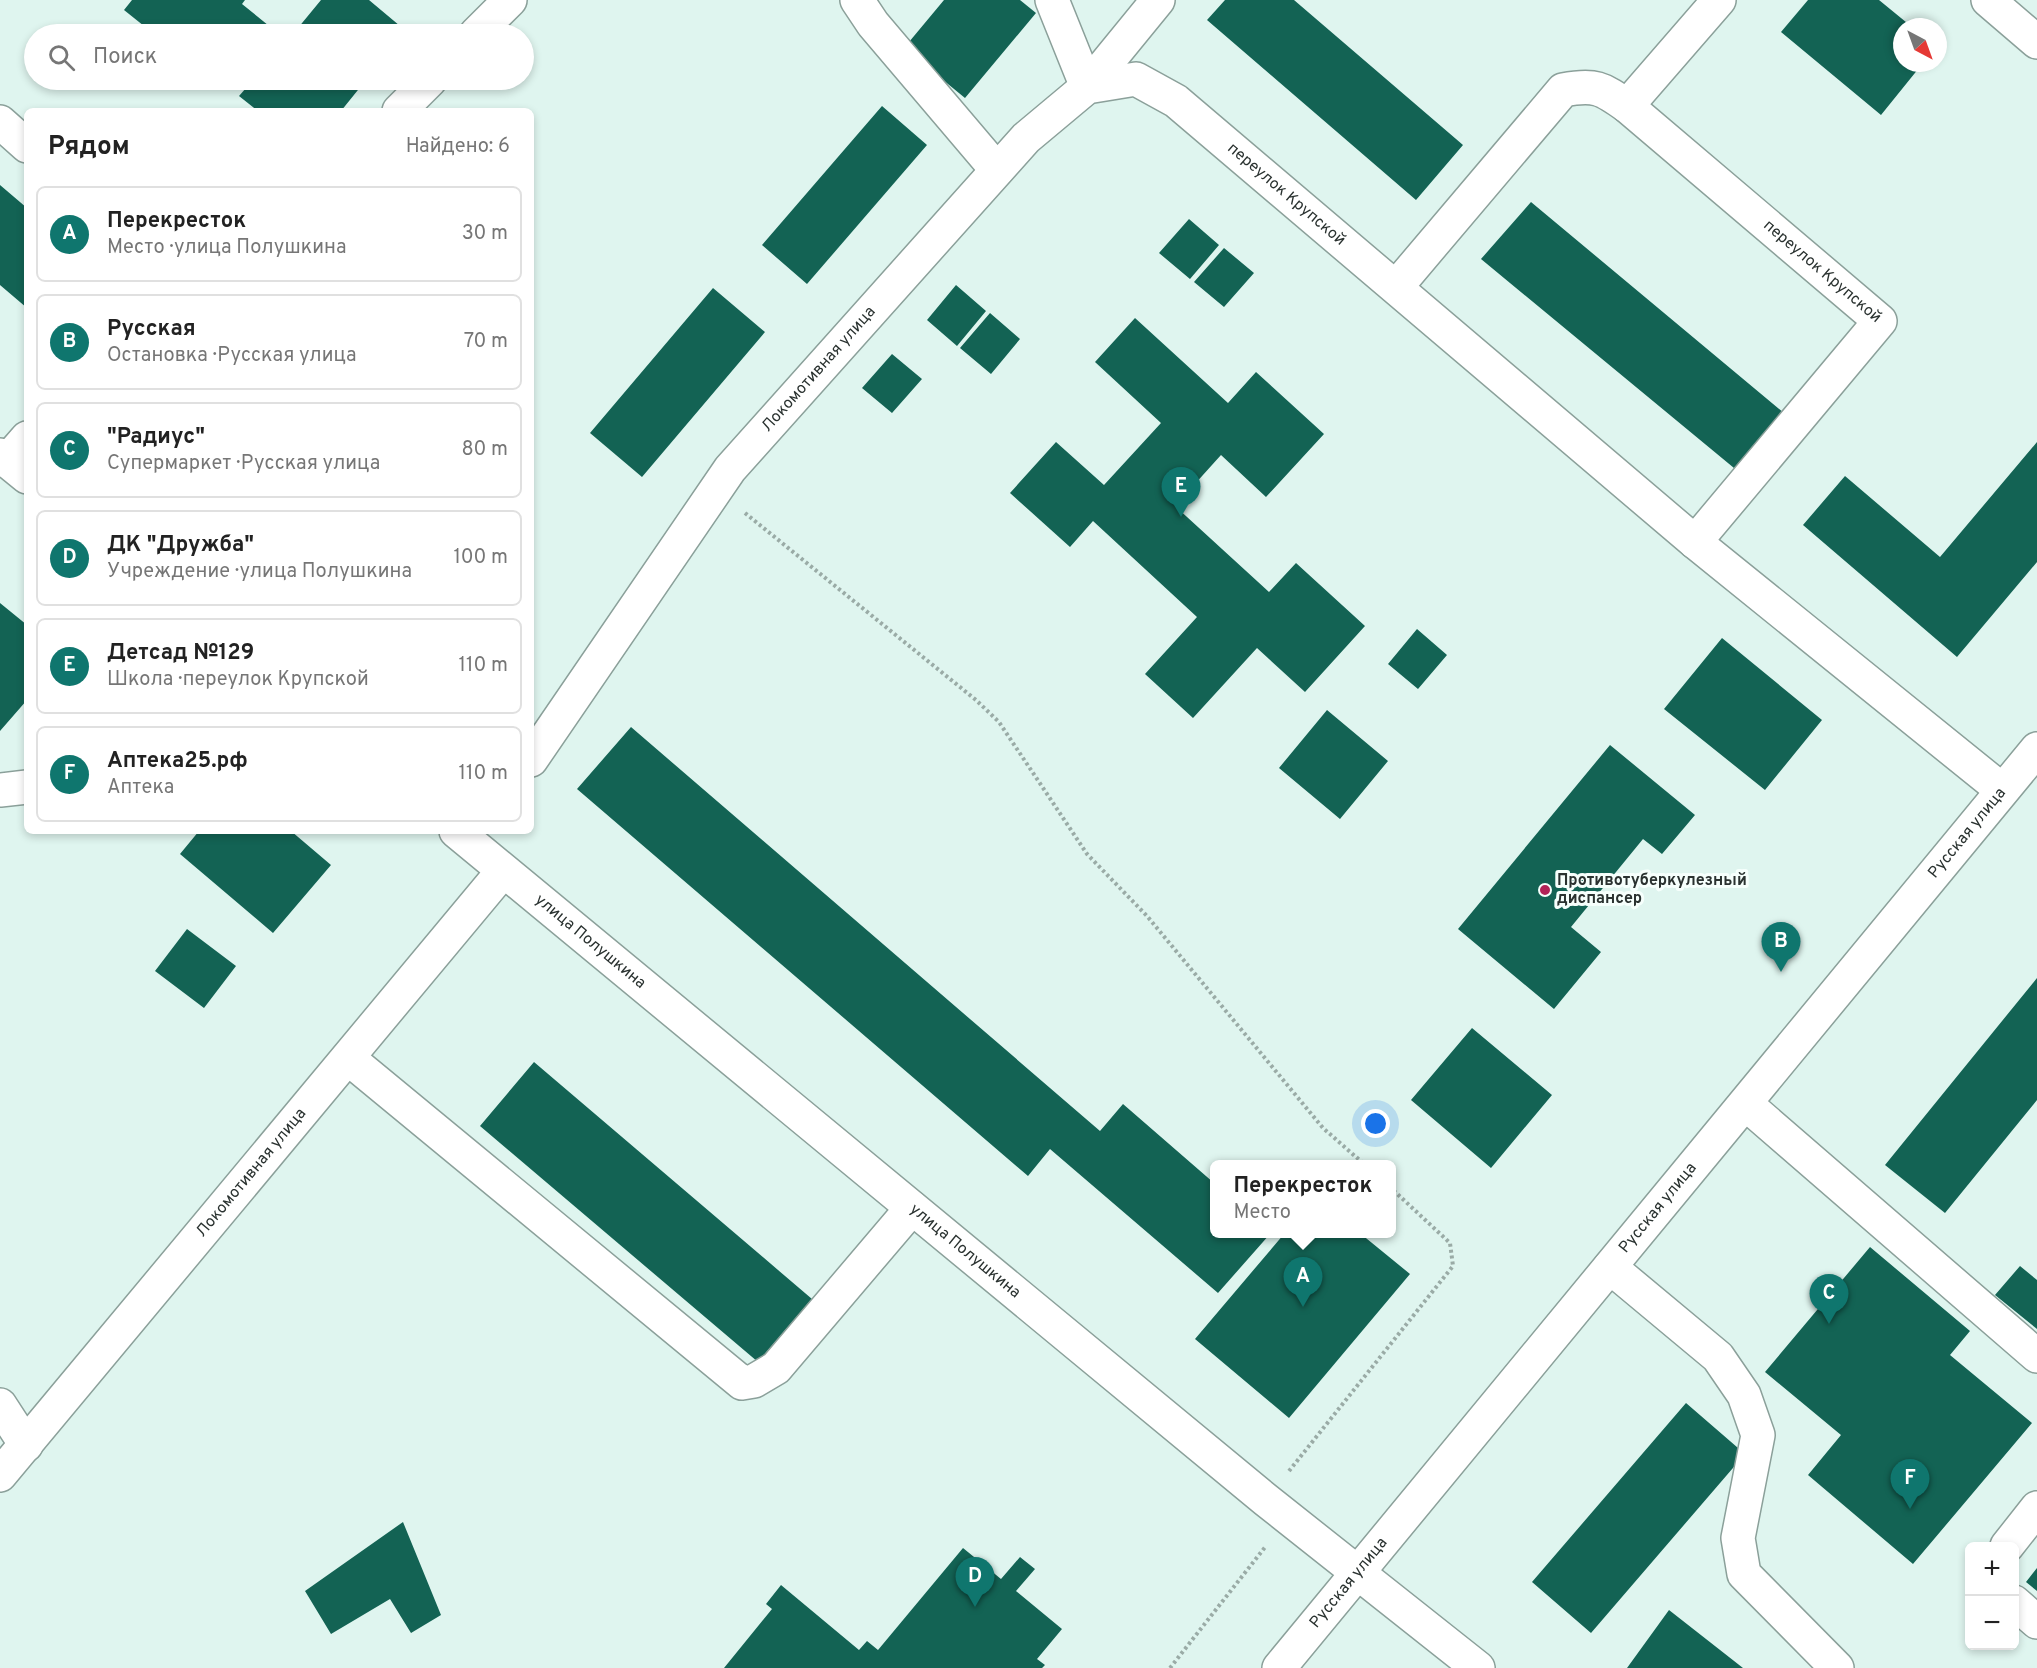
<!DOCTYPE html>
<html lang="ru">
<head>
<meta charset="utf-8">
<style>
	:root { --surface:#fff; --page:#f6f6f6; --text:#222; --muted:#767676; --line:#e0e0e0; --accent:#0f766e }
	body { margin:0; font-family:Overpass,sans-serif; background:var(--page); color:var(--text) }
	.controls { position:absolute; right:18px; bottom:18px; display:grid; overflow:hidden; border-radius:9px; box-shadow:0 3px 9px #0003 }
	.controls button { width:54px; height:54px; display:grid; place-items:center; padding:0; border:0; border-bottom:2px solid var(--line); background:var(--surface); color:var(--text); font:30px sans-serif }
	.compass { position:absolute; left:1893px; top:18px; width:54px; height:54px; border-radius:50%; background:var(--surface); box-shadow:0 3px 9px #0003; rotate:139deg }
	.you { position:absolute; left:1376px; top:1124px; width:21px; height:21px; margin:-15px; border:4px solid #fff; border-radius:50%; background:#1a73e8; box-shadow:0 0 0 9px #1a73e833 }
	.badge { display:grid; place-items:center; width:39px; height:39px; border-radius:50%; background:var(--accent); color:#fff; font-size:20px; font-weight:700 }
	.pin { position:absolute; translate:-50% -50px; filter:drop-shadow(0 2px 3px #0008) }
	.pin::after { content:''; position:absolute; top:32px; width:21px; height:18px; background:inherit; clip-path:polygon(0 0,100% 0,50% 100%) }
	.popup { position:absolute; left:1210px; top:1160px; width:186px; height:78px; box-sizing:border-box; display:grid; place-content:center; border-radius:9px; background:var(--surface); filter:drop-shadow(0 2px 4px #0005); font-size:20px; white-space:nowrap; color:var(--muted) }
	.popup b { font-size:22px; color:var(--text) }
	.popup::after { content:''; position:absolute; left:50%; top:100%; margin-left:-12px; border:12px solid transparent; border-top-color:var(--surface) }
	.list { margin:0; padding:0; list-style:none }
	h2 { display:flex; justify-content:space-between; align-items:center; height:78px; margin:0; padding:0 24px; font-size:26px }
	h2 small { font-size:20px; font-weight:400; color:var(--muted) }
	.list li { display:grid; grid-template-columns:39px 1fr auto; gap:18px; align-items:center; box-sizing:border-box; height:96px; margin:0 12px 12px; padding:0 12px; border:2px solid var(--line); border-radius:9px }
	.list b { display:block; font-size:22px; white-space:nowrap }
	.list p { margin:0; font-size:20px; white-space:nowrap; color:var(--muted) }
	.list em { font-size:20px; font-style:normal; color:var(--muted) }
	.icon { flex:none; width:33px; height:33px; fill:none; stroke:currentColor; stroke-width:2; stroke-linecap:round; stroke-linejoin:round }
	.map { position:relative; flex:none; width:2037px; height:1668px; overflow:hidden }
	.search { position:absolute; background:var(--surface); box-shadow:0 3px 9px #0003; left:24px; top:24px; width:510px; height:66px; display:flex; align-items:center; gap:15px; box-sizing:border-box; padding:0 21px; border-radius:33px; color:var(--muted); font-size:22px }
	.panel { position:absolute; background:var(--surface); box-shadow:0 3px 9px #0003; left:24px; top:108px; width:510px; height:726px; border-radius:9px }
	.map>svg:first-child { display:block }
</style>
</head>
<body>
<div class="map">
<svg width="2037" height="1668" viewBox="0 0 2037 1668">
	<rect width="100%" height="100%" fill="#dff5ef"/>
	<path fill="#136354" d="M132,0H245L242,4L279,34H232L222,27L216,34H154L124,10Z
		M321,0H369L406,31L403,34H293Z
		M944,0H1020L1036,13L965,98L904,48Z
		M1225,0H1294L1463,145L1416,200L1207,20Z
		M1808,0H1879L1912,27H1902V63H1923L1881,115L1781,32Z
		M253,80H366L341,111H258L239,96Z
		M882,106L927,145L807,284L762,245Z
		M0,185L27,208V308L0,285Z
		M1531,202L1784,413L1734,468L1481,259Z
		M1189,219L1219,245L1190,279L1159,253Z
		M1224,248L1254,273L1224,307L1194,282Z
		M956,285L986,311L957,346L927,320Z
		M713,288L765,332L642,477L590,433Z
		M990,313L1020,339L991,374L960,348Z
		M1135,318L1228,403L1256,372L1324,434L1266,497L1221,455L1175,506L1269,592L1296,563L1365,626L1305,692L1257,648L1193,718L1145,674L1197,617L1093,521L1070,547L1010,493L1056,442L1104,485L1161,423L1095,362Z
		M892,354L922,379L892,413L862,388Z
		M2037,442V562L1957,657L1803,525L1845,476L1940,557Z
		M0,603L27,625V700L0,731Z
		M1417,629L1447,655L1418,689L1388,664Z
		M1722,638L1822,720L1765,790L1664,709Z
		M1327,710L1388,761L1340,819L1279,768Z
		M631,727L1100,1131L1123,1104L1214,1183V1234H1270L1218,1293L1050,1149L1028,1176L577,789Z
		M1610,745L1695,815L1662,854L1643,839L1571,927L1601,952L1554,1009L1458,929Z
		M199,831H291L331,865L273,933L180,854Z
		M187,929L236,966L204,1008L155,971Z
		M2037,978V1100L1945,1213L1885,1165Z
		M1472,1028L1552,1095L1491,1168L1411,1100Z
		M534,1062L812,1299L758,1362L480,1126Z
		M1284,1234H1361L1410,1274L1289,1418L1195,1339Z
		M1870,1247L1970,1331L1950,1355L2032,1423L1913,1564L1808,1475L1841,1435L1765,1372Z
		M2020,1266L2037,1280V1329L1995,1295Z
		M1686,1403L1745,1454L1591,1633L1532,1582Z
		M403,1522L441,1615L411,1633L390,1599L331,1634L305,1591Z
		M963,1548L1001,1579L1020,1557L1035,1569L1016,1591L1062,1629L1037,1659L1045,1665L1042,1668H724L772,1609L766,1604L781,1585L859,1650L867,1641L878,1650Z
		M2037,1568V1591L2026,1582Z
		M1669,1610L1743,1668H1627Z"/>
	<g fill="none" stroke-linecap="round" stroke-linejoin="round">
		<defs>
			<g id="minor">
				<path d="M857,0L873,24L997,170"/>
				<path d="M1052,0L1087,87L1158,0"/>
				<path d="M476,34L510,0"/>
				<path id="s1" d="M1627,106L1880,321L1695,542"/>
				<path d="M399,111L430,80"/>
				<path d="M0,122L27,146"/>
				<path d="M1397,286L1563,90C1595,84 1602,88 1627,106L1719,0"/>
				<path d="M0,455L27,477"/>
				<path d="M7,461L27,438"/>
				<path id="s2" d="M531,760L730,469L1026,138L1087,87L1136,79L1176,101L1695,542L2002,790"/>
				<path d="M0,790L27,787"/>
				<path id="s3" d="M456,831L1266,1500L1478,1668"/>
				<path d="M348,1058L742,1383L754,1381L776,1368L912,1208"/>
				<path d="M1746,1104L2037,1356"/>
				<path d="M1610,1267L1718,1357L1744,1395L1758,1435L1738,1538L1744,1574L1837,1668"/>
				<path d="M0,1405L26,1445"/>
				<path id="s4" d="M0,1475L503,871"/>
				<path d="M2007,1546L2037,1508"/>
				<path d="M2014,1602L2037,1622"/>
				<path id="s5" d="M1279,1668L2037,749"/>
			</g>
			<path id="major" d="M1988,0L2037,42"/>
		</defs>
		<use href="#minor" stroke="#8ba09a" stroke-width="36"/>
		<use href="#major" stroke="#8ba09a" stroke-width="36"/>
		<path stroke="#9aaba6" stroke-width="4" stroke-dasharray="3 3" stroke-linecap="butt" d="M745,513L976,700L999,722L1087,854L1147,916L1323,1128L1364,1164
			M1289,1471L1453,1266L1450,1243L1392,1189
			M1170,1668L1266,1546"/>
		<use href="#minor" stroke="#fff" stroke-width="33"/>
		<use href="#major" stroke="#fff" stroke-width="33"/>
	</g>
	<circle fill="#b22357" stroke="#f6fffc" stroke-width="2" cx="1545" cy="890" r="6"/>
	<g text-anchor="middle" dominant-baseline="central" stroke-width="6" stroke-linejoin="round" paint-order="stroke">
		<g font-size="16" fill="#2a3230" stroke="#f6fffc">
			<text stroke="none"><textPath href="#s2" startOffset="1116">переулок Крупской</textPath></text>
			<text stroke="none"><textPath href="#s1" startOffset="256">переулок Крупской</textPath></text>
			<text stroke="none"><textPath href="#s2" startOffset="486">Локомотивная улица</textPath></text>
			<text stroke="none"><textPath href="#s5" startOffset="1082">Русская улица</textPath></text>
			<text stroke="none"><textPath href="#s3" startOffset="174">улица Полушкина</textPath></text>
			<text stroke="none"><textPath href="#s4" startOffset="393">Локомотивная улица</textPath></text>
			<text stroke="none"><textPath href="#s5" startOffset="596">Русская улица</textPath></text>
			<text stroke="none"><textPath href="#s3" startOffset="660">улица Полушкина</textPath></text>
			<text stroke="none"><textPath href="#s5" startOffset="110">Русская улица</textPath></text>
		</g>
		<g font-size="16" font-weight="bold" fill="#2a3230" stroke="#f6fffc" text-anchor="start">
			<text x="1557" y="881">Противотуберкулезный<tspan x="1557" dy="18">диспансер</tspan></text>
		</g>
	</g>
</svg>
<div class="controls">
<button>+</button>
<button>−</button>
</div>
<svg class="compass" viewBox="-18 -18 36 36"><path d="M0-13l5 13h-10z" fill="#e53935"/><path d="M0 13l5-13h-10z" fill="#767676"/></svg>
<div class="you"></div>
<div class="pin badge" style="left:1303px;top:1307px">A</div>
<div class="popup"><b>Перекресток</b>Место</div>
<div class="pin badge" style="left:1781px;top:972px">B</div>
<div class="pin badge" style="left:1829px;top:1324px">C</div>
<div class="pin badge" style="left:975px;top:1607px">D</div>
<div class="pin badge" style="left:1181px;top:517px">E</div>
<div class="pin badge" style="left:1910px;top:1509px">F</div>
<div class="search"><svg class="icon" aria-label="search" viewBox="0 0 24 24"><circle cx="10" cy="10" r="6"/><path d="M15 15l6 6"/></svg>Поиск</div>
<section class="panel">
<h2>Рядом<small>Найдено: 6</small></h2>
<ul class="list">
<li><span class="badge">A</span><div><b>Перекресток</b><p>Место · улица Полушкина</p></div><em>30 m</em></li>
<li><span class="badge">B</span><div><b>Русская</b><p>Остановка · Русская улица</p></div><em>70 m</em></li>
<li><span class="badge">C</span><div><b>&quot;Радиус&quot;</b><p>Супермаркет · Русская улица</p></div><em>80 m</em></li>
<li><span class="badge">D</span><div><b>ДК &quot;Дружба&quot;</b><p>Учреждение · улица Полушкина</p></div><em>100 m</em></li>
<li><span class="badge">E</span><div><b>Детсад №129</b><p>Школа · переулок Крупской</p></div><em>110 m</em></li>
<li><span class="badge">F</span><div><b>Аптека25.рф</b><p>Аптека</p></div><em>110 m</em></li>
</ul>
</section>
</div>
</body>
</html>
